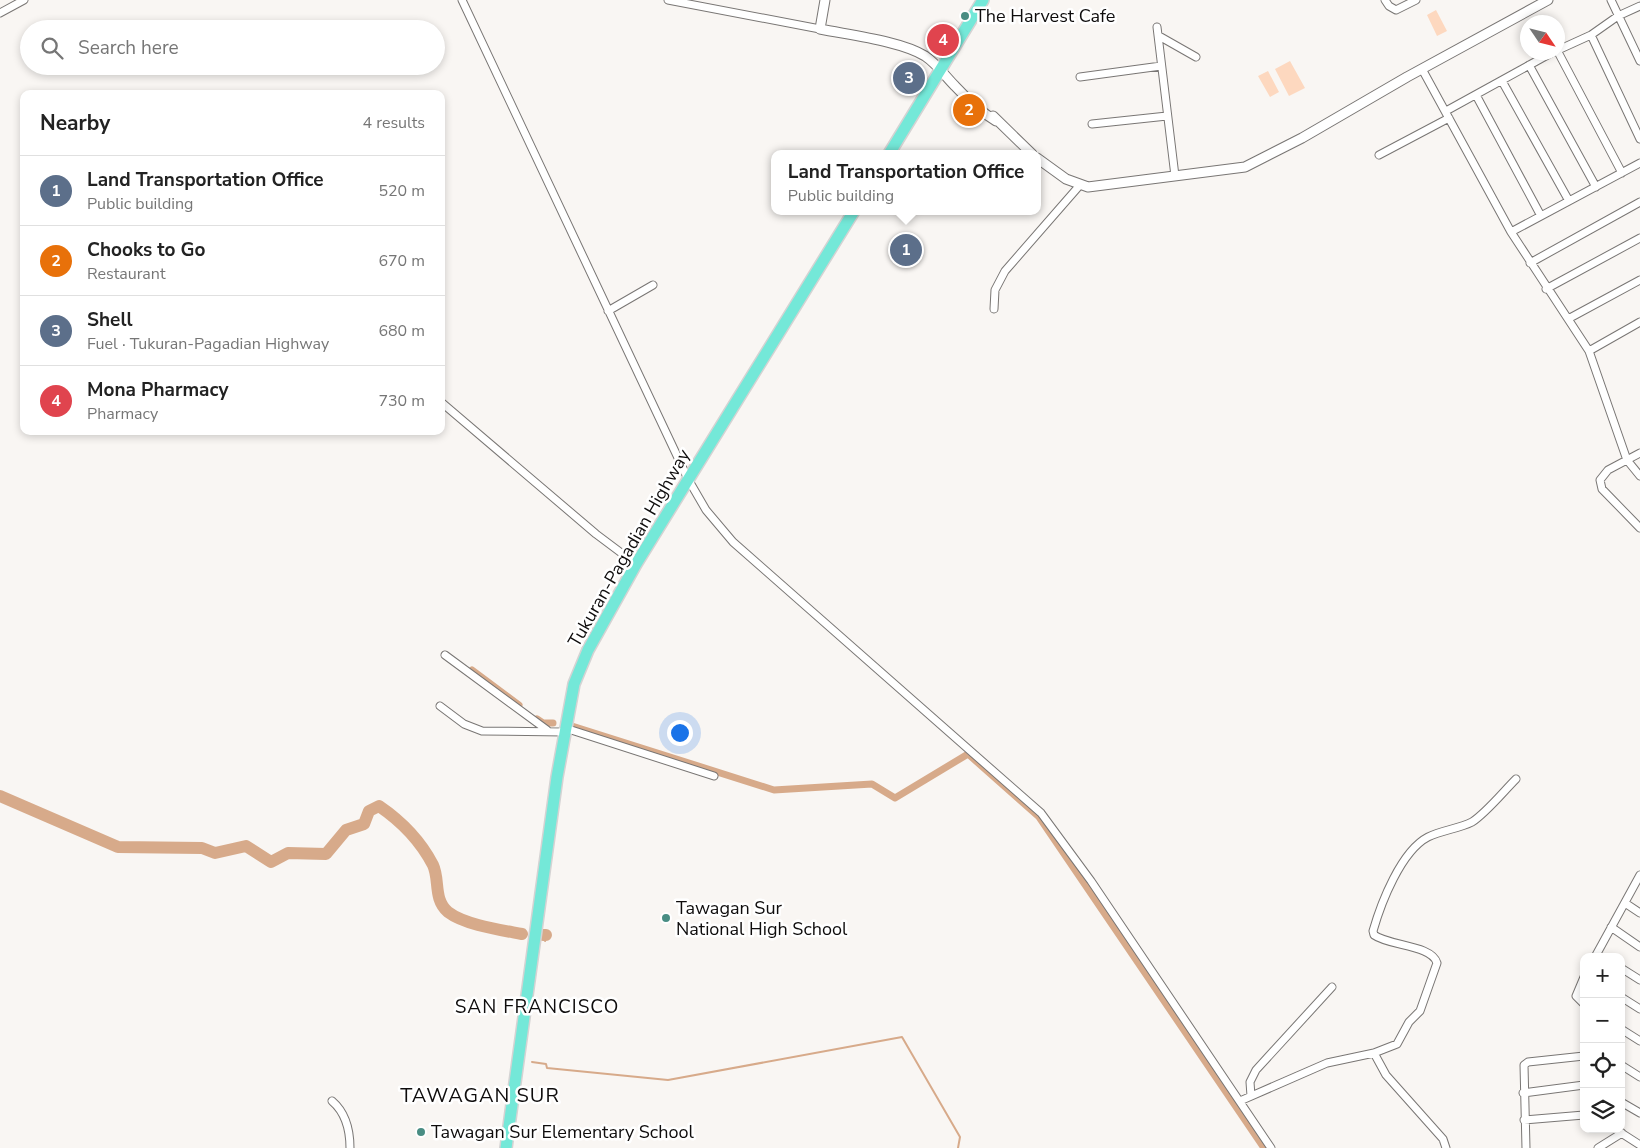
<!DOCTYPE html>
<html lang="en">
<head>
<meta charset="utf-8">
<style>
	:root { --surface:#fff; --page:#f2f2f2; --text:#222; --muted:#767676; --line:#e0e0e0; --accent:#2563eb }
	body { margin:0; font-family:"Nunito Sans",sans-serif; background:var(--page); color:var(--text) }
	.controls { position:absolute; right:15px; bottom:15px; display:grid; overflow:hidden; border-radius:10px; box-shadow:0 2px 8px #0003 }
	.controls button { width:45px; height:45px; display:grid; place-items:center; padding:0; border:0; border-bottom:1px solid var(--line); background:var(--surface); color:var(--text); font:25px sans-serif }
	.compass { position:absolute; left:1520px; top:15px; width:45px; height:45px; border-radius:50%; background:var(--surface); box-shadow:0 2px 8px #0003; rotate:125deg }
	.you { position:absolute; left:679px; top:732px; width:18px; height:18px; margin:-12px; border:4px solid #fff; border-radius:50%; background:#1a73e8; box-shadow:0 0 0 8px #1a73e833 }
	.badge { display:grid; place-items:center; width:32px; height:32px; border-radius:50%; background:var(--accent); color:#fff; font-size:16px; font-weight:700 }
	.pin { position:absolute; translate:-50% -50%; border:2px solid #fff; box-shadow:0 1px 5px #0006 }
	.popup { position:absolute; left:771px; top:150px; width:270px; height:65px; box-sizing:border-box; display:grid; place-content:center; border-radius:10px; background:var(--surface); filter:drop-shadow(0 1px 4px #0005); font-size:16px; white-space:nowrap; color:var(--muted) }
	.popup b { font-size:19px; color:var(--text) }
	.popup::after { content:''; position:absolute; left:50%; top:100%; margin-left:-10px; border:10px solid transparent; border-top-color:var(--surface) }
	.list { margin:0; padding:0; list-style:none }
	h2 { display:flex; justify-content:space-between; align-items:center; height:65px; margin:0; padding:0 20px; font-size:21px }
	h2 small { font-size:16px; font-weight:400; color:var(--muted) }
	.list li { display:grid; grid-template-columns:32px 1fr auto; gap:15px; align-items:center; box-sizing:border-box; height:70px; padding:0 20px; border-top:1px solid var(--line) }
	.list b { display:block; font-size:19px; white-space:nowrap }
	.list p { margin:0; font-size:16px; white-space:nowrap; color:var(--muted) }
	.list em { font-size:16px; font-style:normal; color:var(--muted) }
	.icon { flex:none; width:28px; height:28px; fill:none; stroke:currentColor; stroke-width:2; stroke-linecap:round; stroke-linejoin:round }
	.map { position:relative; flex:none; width:1640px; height:1148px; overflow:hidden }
	.search { position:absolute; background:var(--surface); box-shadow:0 2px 8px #0003; left:20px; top:20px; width:425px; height:55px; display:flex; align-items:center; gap:12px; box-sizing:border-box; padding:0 18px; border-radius:28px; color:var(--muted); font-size:19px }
	.panel { position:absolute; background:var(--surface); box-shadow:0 2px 8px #0003; left:20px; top:90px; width:425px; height:345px; border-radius:10px }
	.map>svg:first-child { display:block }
</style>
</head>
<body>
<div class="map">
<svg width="1640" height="1148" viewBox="0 0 1640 1148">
	<rect width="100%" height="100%" fill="#f9f6f3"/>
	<path fill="#fdd8bf" d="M1436,10L1447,31L1437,36L1427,15Z
		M1290,61L1305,88L1289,96L1275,69Z
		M1268,71L1279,92L1270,97L1258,76Z"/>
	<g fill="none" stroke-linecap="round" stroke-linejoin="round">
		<path stroke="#d7aa8a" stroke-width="2" d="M545,941L546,935
			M532,1062L546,1064L547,1068L668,1080L902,1037L960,1137L958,1148"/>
		<path stroke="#d7aa8a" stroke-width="7" d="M472,670L519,705
			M537,719L543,723H553
			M572,726L774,790L872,784L895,798L968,754L1039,817L1264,1148"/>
		<path stroke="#d7aa8a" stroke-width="12" d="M0,796L118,847L202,848L215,853L246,846L271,862L288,853L326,854L346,830L364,824L369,811L379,806C401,821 420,840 433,865C440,880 433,899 448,912C465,925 501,930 522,934
			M543,935H546"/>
		<defs>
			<path id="minor" d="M462,0L688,479L706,510L733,542L1041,813L1091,881L1271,1148
				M668,0L820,29
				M1385,0L1389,6L1396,10L1416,0
				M1611,0L1640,61
				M0,13L24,0
				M1157,27L1175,176
				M1591,35L1640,139
				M1159,36L1196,57
				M1558,50L1591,35L1618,16L1640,6
				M1558,52L1622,173
				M1529,65L1596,187
				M1422,69L1511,232L1589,351L1627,460L1640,476
				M1080,77L1161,66
				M1502,81L1569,201
				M1476,95L1541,216
				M1446,111L1553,52
				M1092,124L1167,116
				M1379,155L1449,118
				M1511,232L1640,163
				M1530,263L1640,202
				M1546,289L1640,238
				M994,309L995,290L1005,271L1080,185
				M608,311L653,285
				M1568,319L1640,280
				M1589,351L1640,322
				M441,402L596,534L636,564
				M1640,453L1608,470L1600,480L1602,489L1640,528
				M445,655L547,730
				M440,706L464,724L482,731L564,732
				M565,728L714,776
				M1625,903L1640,913
				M1611,927L1640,947
				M1595,957L1640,875
				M1621,968L1640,980
				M1584,977L1576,996L1584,1004
				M1621,997L1640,1009
				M1621,1029L1640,1041
				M1374,1053L1386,1075L1443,1139L1446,1148
				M1621,1065L1640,1077
				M1523,1093L1584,1085
				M1251,1096L1250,1082L1256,1070L1332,987
				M332,1101C346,1113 350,1131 350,1148
				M1240,1101L1327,1063L1374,1053L1397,1044L1409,1022L1420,1011L1437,963C1432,945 1389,946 1374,935L1373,931C1381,903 1401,851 1428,837C1442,830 1458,829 1472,822C1486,813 1503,792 1516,779
				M1621,1102L1640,1113
				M1524,1120L1584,1115
				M1615,1129L1640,1145
				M1526,1148L1524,1065L1528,1062L1584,1056
				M1598,1148L1622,1133"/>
			<path id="tertiary" d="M825,0L820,29C849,35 901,41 925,56C937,64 945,76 955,86C967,99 981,112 996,121
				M993,116L1032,154
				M1037,158L1066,179L1088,187L1245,167L1302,138L1407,77L1548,0"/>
			<path id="trunk" d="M889,154L983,0
				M506,1148L557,777L574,684L588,650L636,564L854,211"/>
		</defs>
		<use href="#minor" stroke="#797674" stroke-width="9"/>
		<use href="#tertiary" stroke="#797674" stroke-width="11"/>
		<use href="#trunk" stroke="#d4d3d3" stroke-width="14"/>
		<use href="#minor" stroke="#fff" stroke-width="7"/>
		<use href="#tertiary" stroke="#fff" stroke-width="9"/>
		<use href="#trunk" stroke="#74e8d8" stroke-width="11"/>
	</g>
	<g fill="#498d83" stroke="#fff" stroke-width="2">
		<circle cx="965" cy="16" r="5"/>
		<circle cx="666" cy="918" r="5"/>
		<circle cx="421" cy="1132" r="5"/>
	</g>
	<g text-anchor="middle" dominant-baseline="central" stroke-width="5" stroke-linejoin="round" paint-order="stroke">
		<g font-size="18" fill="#0e0c0c" stroke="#fff" text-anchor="start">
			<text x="975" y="16">The Harvest Cafe</text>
			<text x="676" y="908">Tawagan Sur<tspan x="676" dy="21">National High School</tspan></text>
			<text x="431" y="1132">Tawagan Sur Elementary School</text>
		</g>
		<g font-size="18" fill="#0e0c0c" stroke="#fff">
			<text transform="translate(629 548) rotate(-60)">Tukuran-Pagadian Highway</text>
		</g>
		<g font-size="19" letter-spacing="1" fill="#0e0c0c" stroke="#fff">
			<text x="537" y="1007">SAN FRANCISCO</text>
		</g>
		<g font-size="20" letter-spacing="1" fill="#0e0c0c" stroke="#fff">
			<text x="480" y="1095">TAWAGAN SUR</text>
		</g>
	</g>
</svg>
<div class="controls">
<button>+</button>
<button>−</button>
<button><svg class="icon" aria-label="locate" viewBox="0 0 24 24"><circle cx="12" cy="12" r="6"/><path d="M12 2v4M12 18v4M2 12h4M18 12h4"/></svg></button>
<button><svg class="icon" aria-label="layers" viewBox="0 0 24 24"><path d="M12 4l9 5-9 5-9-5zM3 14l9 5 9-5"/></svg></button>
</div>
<svg class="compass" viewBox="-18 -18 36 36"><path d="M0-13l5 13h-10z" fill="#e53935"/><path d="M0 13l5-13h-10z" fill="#767676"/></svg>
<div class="you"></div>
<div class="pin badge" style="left:906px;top:250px;background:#5c6f8a">1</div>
<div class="popup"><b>Land Transportation Office</b>Public building</div>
<div class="pin badge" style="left:969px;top:110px;background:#e8710a">2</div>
<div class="pin badge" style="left:909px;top:78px;background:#5c6f8a">3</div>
<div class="pin badge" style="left:943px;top:40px;background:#e0444e">4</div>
<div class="search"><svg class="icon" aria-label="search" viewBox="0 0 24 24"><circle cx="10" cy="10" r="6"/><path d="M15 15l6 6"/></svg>Search here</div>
<section class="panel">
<h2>Nearby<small>4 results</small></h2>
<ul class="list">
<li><span class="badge" style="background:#5c6f8a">1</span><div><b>Land Transportation Office</b><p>Public building</p></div><em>520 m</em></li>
<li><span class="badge" style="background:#e8710a">2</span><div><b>Chooks to Go</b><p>Restaurant</p></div><em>670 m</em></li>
<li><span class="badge" style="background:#5c6f8a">3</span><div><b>Shell</b><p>Fuel · Tukuran-Pagadian Highway</p></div><em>680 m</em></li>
<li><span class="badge" style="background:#e0444e">4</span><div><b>Mona Pharmacy</b><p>Pharmacy</p></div><em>730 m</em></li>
</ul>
</section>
</div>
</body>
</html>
